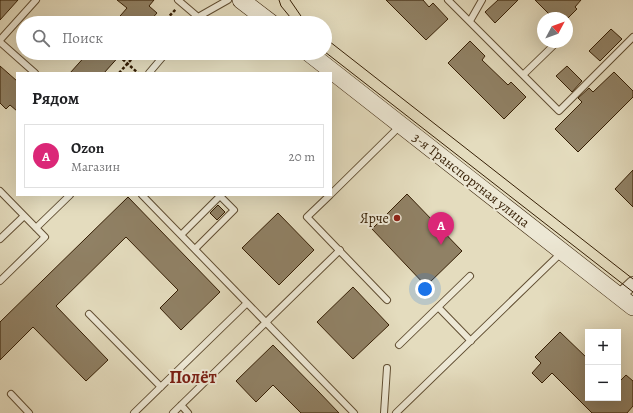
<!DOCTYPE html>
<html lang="ru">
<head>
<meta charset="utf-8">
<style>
	:root { --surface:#fff; --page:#f2f2f2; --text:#202124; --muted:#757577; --line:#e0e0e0; --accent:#db2777 }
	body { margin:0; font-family:Alegreya,serif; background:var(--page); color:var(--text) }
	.controls { position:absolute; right:12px; bottom:12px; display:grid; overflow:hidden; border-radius:0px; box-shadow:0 4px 16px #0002 }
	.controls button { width:36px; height:36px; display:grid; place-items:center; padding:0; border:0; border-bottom:1px solid var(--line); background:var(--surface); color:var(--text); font:20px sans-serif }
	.compass { position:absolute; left:537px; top:12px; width:36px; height:36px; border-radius:50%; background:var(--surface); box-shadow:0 4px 16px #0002; rotate:49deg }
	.you { position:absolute; left:425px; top:289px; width:14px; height:14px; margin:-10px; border:3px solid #fff; border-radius:50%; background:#1a73e8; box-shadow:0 0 0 6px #1a73e833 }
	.badge { display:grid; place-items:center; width:26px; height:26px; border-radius:50%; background:var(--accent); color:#fff; font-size:13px; font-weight:700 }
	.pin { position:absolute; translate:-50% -33px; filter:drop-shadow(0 1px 2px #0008) }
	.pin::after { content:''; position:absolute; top:21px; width:14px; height:12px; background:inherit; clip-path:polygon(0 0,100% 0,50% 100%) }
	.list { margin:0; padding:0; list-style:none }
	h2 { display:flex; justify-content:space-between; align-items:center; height:52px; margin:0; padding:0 16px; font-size:17px }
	h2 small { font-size:13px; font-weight:400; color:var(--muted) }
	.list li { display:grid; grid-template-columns:26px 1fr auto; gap:12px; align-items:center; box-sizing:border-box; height:64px; margin:0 8px 8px; padding:0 8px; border:1px solid var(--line); border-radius:0px }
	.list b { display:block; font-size:15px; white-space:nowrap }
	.list p { margin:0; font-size:13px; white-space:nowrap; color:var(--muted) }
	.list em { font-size:13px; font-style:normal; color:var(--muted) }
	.icon { flex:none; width:22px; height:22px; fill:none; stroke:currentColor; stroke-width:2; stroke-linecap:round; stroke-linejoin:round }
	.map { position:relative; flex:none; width:633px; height:413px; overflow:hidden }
	.search { position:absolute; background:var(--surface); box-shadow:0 4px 16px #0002; left:16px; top:16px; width:316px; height:44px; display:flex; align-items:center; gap:10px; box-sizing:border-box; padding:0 14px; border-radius:22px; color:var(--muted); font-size:15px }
	.panel { position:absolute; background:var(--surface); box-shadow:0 4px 16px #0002; left:16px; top:72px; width:316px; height:124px; border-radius:0px }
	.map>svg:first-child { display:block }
</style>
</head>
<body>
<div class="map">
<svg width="633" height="413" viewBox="0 0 633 413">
	<rect width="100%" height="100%" fill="#e4dcbe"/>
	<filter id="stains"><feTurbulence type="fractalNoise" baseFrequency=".005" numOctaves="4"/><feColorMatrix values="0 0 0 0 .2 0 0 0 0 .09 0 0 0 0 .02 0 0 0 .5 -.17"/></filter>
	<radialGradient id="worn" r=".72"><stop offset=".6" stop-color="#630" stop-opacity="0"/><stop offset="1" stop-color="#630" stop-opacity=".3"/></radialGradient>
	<path fill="#908165" stroke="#351e04" d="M0,0H18L0,20Z
		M117,0H154L149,6L157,13L148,23H114L127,8Z
		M386,0H423L429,7L433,3L448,19L426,40Z
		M498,0H518L495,23L485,12Z
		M535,0H581L575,7L577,9L568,18H553Z
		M611,29L622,39L600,61L589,51Z
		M470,41L485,56L482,60L508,85L511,82L526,97L504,119L448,63Z
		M88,53H122L104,73H70Z
		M0,66L17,81V111L10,105L6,109L0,103Z
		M567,66L582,81L572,92L556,76Z
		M614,72L633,91V97L578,152L555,129L582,102L578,98L589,88L593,92Z
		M633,170V207L615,189Z
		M407,194L462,251L426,286L372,229Z
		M128,197L220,292L181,330L160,308L178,290L126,237L56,306L108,360L86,381L33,327L0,360V322Z
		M218,205L225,212L217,220L210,213Z
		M278,213L314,250L279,285L242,248Z
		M353,287L389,325L353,359L317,322Z
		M560,332L588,359V398H618V383L626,375L633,381V406L627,413H592L552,373L542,383L532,373L541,363L535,357Z
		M273,345L318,391L339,413H301L273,385L256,402L236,381Z"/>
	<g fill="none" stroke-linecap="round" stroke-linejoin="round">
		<defs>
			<path id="lane" d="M178,0L198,17
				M448,0L559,111L633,37
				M470,21L482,0
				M192,23L198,17L228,0
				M0,40L36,0
				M0,42L35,73
				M149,73L166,53
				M523,75L557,42
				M0,191L45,237L0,281
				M331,194L400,126
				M142,195L354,413
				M330,195L307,217L387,300
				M36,228L70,195
				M181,235L220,196L234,210L195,249
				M0,239L24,216
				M438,307L471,341
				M89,314L161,387
				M399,345L470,276
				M11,394L29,413
				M181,405L188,413
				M134,413L247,303
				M173,413L340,250
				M384,413L387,368
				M396,413L561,253"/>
			<path id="street" d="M619,296L633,283"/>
			<path id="secondary" d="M241,0L271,23
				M309,53L633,307"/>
		</defs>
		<use href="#lane" stroke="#614e32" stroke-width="8"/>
		<use href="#street" stroke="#614e32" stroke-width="14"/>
		<use href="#secondary" stroke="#351e04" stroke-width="18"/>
		<path stroke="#351e04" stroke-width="2.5" stroke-dasharray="3 2" stroke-linecap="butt" d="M163,23L176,9
			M119,56L138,73
			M119,73L137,53"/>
		<use href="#lane" stroke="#ede8d5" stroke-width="6"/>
		<use href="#street" stroke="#ede8d5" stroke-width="12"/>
		<use href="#secondary" stroke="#ede8d5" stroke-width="17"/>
		<path stroke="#351e04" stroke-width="1" d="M279,0L281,6L295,23
			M290,0L303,19L308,23
			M325,38L633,279
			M325,52L633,292"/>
	</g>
	<circle fill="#8f2418" stroke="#ede8d5" stroke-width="1.5" cx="397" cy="218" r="4"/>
	<g text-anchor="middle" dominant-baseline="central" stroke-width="4" stroke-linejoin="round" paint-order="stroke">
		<g font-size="14" fill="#351e04" stroke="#ede8d5">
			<text transform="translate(471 180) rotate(38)">3-я Транспортная улица</text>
		</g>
		<g font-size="14" fill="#351e04" stroke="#ede8d5" text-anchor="end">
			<text x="389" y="218">Ярче</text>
		</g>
		<g font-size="18" font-weight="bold" fill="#7a1f14" stroke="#ede8d5">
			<text x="193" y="377">Полёт</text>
		</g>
	</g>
	<rect width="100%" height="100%" filter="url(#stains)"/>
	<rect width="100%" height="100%" fill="url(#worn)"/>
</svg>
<div class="controls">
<button>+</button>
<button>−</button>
</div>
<svg class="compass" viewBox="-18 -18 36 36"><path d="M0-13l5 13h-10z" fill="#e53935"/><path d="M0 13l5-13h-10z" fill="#757577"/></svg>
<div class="you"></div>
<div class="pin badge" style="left:441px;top:245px">A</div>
<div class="search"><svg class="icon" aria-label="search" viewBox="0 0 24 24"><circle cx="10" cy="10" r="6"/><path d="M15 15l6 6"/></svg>Поиск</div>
<section class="panel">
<h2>Рядом<small></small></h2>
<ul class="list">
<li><span class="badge">A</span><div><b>Ozon</b><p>Магазин</p></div><em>20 m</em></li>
</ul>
</section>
</div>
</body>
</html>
